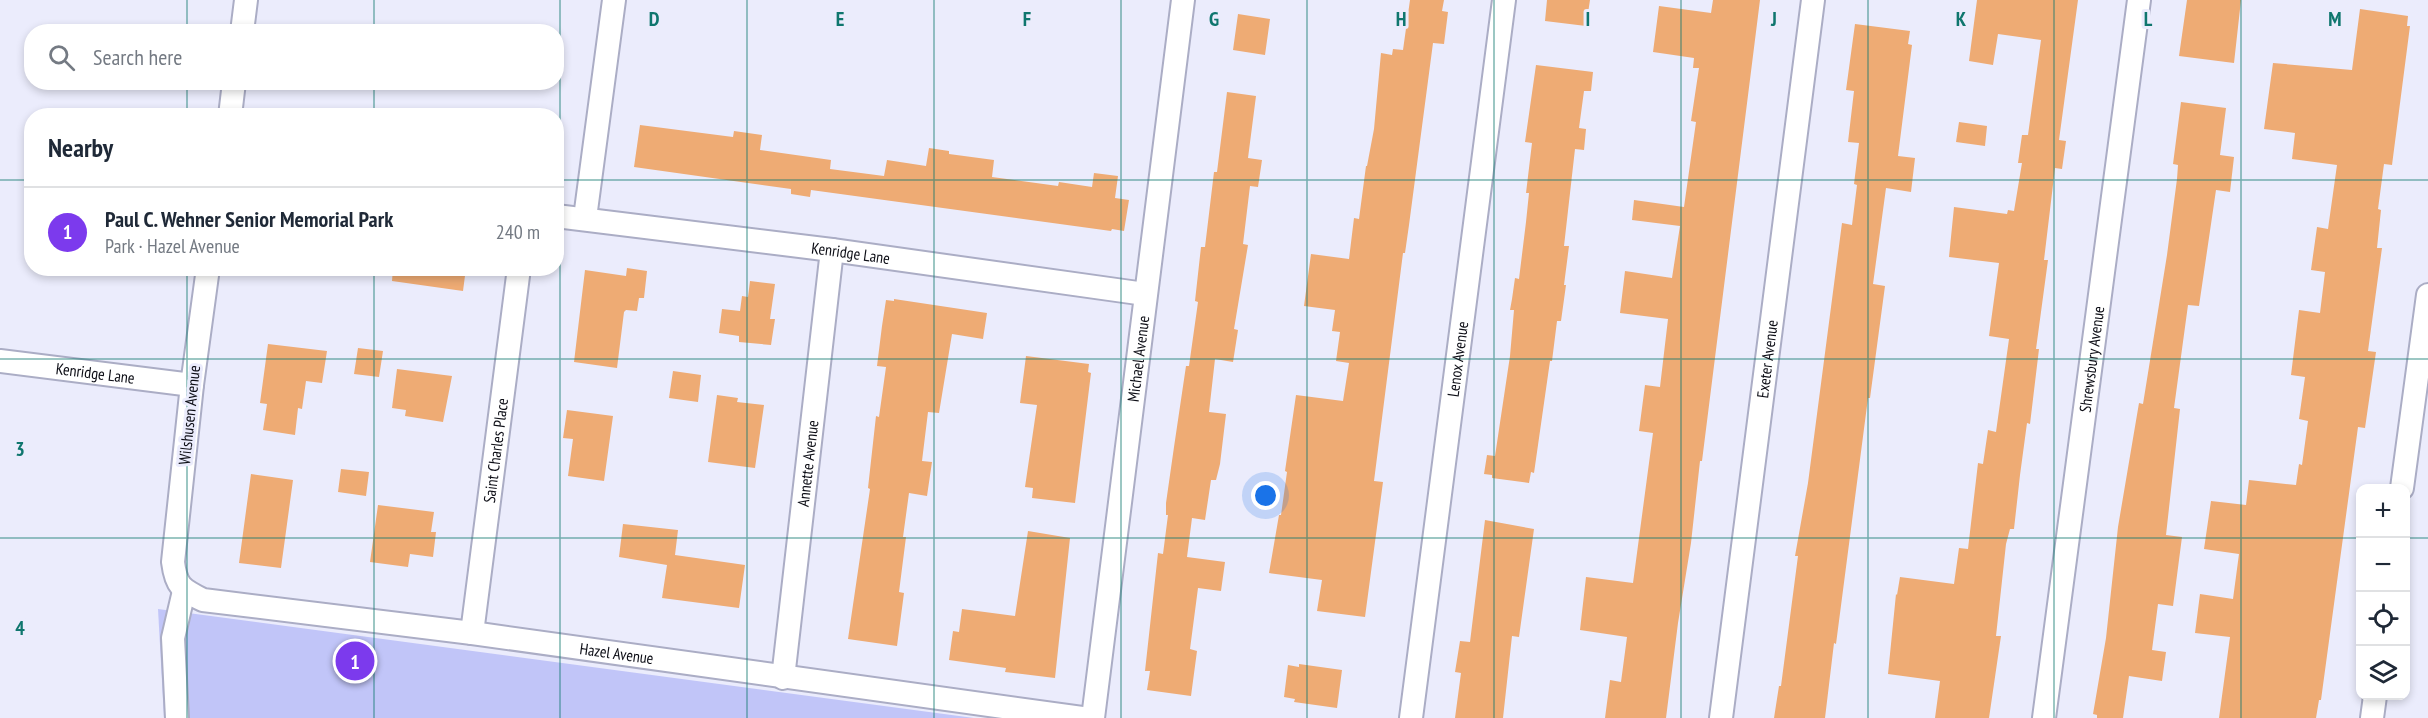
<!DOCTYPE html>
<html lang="en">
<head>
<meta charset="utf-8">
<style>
	:root { --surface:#fff; --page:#f2f2f3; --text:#1f2937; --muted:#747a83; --line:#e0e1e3; --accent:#7c3aed }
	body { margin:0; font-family:"PT Sans Narrow",sans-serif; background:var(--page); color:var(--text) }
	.controls { position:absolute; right:18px; bottom:18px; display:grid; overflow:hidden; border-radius:12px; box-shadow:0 3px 9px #0003 }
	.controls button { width:54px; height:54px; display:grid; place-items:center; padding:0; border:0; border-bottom:2px solid var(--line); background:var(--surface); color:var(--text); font:30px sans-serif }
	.you { position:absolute; left:1266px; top:496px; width:21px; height:21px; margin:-15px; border:4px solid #fff; border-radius:50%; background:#1a73e8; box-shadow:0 0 0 9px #1a73e833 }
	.badge { display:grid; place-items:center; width:39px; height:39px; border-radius:50%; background:var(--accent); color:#fff; font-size:20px; font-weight:700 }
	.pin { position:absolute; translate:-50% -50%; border:3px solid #fff; box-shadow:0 2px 6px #0006 }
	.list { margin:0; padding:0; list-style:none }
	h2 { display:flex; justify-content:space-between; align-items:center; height:78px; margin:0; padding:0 24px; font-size:26px }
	h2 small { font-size:20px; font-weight:400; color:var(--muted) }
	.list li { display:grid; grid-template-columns:39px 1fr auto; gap:18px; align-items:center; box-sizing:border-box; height:90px; padding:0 24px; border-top:2px solid var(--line) }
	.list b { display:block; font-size:22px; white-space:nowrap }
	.list p { margin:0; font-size:20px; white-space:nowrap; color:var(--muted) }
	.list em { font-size:20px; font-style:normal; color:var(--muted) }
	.icon { flex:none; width:33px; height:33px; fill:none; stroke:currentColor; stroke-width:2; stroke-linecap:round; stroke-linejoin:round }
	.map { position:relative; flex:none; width:2428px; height:718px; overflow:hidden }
	.search { position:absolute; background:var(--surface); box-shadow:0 3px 9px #0003; left:24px; top:24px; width:540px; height:66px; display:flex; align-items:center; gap:15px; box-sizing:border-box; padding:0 21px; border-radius:24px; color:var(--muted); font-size:22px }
	.panel { position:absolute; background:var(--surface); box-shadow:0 3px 9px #0003; left:24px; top:108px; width:540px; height:168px; border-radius:24px }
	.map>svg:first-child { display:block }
</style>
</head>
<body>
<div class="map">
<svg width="2428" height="718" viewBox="0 0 2428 718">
	<rect width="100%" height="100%" fill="#ebecfc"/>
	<path fill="#c1c5f8" d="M158,609L974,718H164Z"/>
	<path fill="#eeab74" d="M1410,0H1444L1442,11L1448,12L1444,44L1433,43L1409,225L1405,253H1403L1374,481L1383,482L1365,617L1317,611L1322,580L1269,573L1279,515H1281L1287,472L1285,471L1296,395L1343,401L1349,363L1336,361L1340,332L1332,331L1335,310L1304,306L1311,254L1349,259L1354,218L1359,219L1366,166H1367L1374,129L1381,53L1392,55L1393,49L1403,50Z
		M1547,0H1590L1586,26L1545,21Z
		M1713,0H1760L1702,461H1700L1691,543L1678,623L1666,718H1605L1610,680L1621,682L1627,637L1580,630L1586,577L1633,583L1653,433L1639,431L1645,385L1660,387L1668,319L1620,313L1625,271L1672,278L1680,226L1632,220L1634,200L1684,207L1696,122L1691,121L1699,68H1693L1694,58L1653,52L1659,6L1711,13Z
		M1977,0H2078L2059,140L2066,141L2062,169L2055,168L2044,260H2048L2036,349H2039L2030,424L2027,423L2020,475L2014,529H2010L2006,544L1996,636H2001L1989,718H1935L1940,681L1888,674L1896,594L1897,595L1900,577L1954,584L1959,548L1968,549L1978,463L1983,464L1988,430L1996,432L2009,339L1989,336L1999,263L1949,257L1954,207L2007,214L2008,210L2014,211L2022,163H2018L2022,135H2028L2041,40L1998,34L1993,65L1969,61Z
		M2187,0H2241L2234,63L2179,56Z
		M2360,9L2408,16L2407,26H2410L2392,165L2384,164L2378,209L2381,210L2377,248H2382L2368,351L2376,352L2365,428L2358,427L2321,700H2319L2316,718H2219L2230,637L2195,633L2200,594L2233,599L2239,554L2204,549L2211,501L2246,505L2249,480L2296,485L2299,464L2302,465L2308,421L2299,419L2305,377L2291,375L2299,310L2320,313L2325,272L2311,270L2317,227L2328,229L2337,165L2292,159L2295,133L2264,129L2273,63L2352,70Z
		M1238,14L1270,19L1265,55L1233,50Z
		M1855,24L1910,31L1908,44L1912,45L1898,156L1915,158L1911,192L1886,188L1873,284L1885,286L1870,398H1868L1836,644L1834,643L1825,718H1774L1779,686H1781L1798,556H1795L1808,483L1842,223L1852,225L1857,185L1854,184L1859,143L1848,142L1854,91L1846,90Z
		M1536,65L1593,72L1591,91H1584L1579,128L1586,129L1584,150L1575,149L1564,246H1569L1564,285H1566L1561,321H1557L1552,361H1550L1534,473L1531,472L1529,483L1492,478V475L1484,474L1487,455L1495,456L1510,356L1514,310H1510L1512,299L1515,278L1519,279L1526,222L1529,193H1526L1532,143L1525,142Z
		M1227,92L1256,96L1248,158L1262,160L1258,187L1250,186L1243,244L1248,245L1234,329L1238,330L1233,362L1215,359L1209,412L1226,414L1220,464L1216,480H1211L1205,520L1192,518L1187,557L1225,562L1221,591L1198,588L1190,649L1197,651L1191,696L1147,690L1150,671H1145L1158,553L1163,554L1168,515H1166V503L1174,447L1186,366H1189L1198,302L1195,301L1201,247H1205L1214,172H1217Z
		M2181,102L2226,108L2220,155L2234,157L2230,192L2216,190L2199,306L2188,305L2174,408L2180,409L2166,535L2182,537L2173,606L2158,604L2152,650L2166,652L2162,681L2129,676L2123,718H2097V715L2093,714L2106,638L2118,527L2139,403L2143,404L2167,255L2177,179L2178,165L2173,164Z
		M1959,122L1987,126L1985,146L1956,142Z
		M640,125L733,137L734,131L762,135L760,150L831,160L830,169L884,176L887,160L926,166L929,148L949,151V154L994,160L992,177L1058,186L1059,182L1092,187L1094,173L1118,176L1115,198L1129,200L1124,231L1112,229L1111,231L811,190L810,197L791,194V189L634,167Z
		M393,268H466L463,291L392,281Z
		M627,268L647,271L644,298H639L637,311L626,310L624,312L617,368L574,362L585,270L626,276Z
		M750,281L775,284L770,319H775L771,345L739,342V336L719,333L722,309L740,311L742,296L748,297Z
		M894,299L987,313L983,339L952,334L939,413L928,412L922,461L932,462L927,496L909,493L903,537H906L899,592L904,593L897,646L848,639L870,489L868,488L876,416L879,417L886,367L877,366L882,326L886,300L894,301Z
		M268,344L327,351L322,383L306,381L302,409L298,408L295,435L263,430L267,404L260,403Z
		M358,348L383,351L379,377L354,374Z
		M1026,356L1089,364L1088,372L1091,373L1075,503L1032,498L1033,488L1025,487L1037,405L1020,403Z
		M397,369L452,376L443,422L405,416L406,410L392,408Z
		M673,371L701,375L698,402L669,398Z
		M717,395L738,398L737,402L764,405L755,468L708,462Z
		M567,410L613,416L604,481L568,476L573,439L563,438Z
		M341,469L369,472L366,496L338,492Z
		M251,474L293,480L281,568L239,563Z
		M378,505L434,512L431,532H436L433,557L410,554L408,567L370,562Z
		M1485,520L1534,529L1519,637L1512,636L1503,718H1455L1461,673L1455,672L1460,641L1470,642Z
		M623,524L678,530L675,555L745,565L739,608L662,598L667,565L619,557Z
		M1028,531L1070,538L1055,678L1005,672L1006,668L949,660L953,631L959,632L962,609L1015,616Z
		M1299,664L1342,670L1337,708L1294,702L1295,699L1284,697L1288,665L1299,667Z"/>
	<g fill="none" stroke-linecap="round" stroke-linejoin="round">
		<defs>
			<g id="minor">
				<path d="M242,32L246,0"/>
				<path d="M230,116L234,82"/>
				<path id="s1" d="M556,216L832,250L1145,294"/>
				<path d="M585,218L614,0"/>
				<path id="s2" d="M208,268L192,385L173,562C176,586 181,589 203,600L472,633L1082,718"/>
				<path id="s3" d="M0,361L192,385"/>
				<path d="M2402,488L2428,295"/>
				<path id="s4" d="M472,633L519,268"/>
				<path id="s5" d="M783,678L832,250"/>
				<path d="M177,718L173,638L184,591"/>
				<path id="s6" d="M1093,718L1183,0"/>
				<path id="s7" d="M1411,718L1504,0"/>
				<path id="s8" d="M1721,718L1813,0"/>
				<path id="s9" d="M2044,718L2139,0"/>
				<path d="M2372,718L2375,696"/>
			</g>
		</defs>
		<use href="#minor" stroke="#abadc5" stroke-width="26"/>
		<use href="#minor" stroke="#fff" stroke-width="22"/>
	</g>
	<path fill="none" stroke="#0f766e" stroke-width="1.5" stroke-opacity="0.55" d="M187,0V32M374,0V32M560,0V718M747,0V718M934,0V718M1121,0V718M1307,0V718M1494,0V718M1681,0V718M1868,0V718M2054,0V718M2241,0V718M187,82V116M374,82V116M0,180H32M556,180H2428M187,268V718M374,268V718M0,359H2428M0,538H2360M2406,538H2428"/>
	<g text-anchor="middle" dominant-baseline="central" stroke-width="6" stroke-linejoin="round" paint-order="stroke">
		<g font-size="16" fill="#0c0d15" stroke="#ebecfc">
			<text stroke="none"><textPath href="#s1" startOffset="297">Kenridge Lane</textPath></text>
			<text stroke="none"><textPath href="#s6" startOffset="362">Michael Avenue</textPath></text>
			<text stroke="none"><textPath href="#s7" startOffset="362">Lenox Avenue</textPath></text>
			<text stroke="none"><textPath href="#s8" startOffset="362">Exeter Avenue</textPath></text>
			<text stroke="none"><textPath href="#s9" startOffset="362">Shrewsbury Avenue</textPath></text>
			<text stroke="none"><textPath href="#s3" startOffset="96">Kenridge Lane</textPath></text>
			<text transform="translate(189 415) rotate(-84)">Wilshusen Avenue</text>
			<text stroke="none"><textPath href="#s4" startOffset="184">Saint Charles Place</textPath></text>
			<text stroke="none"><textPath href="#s5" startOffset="216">Annette Avenue</textPath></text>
			<text stroke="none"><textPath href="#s2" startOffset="765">Hazel Avenue</textPath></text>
		</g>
	</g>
	<g font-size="20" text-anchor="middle" font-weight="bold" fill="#0f766e" stroke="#ebecfc" stroke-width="6" stroke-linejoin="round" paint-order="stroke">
		<text x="654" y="26">D</text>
		<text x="840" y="26">E</text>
		<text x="1027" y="26">F</text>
		<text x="1214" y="26">G</text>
		<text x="1401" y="26">H</text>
		<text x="1588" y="26">I</text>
		<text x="1774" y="26">J</text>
		<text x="1961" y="26">K</text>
		<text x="2148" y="26">L</text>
		<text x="2335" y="26">M</text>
		<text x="20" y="456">3</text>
		<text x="20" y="635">4</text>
	</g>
</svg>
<div class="controls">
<button>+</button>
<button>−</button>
<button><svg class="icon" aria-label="locate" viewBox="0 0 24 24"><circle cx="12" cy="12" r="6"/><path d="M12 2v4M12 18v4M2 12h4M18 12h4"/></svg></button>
<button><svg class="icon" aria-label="layers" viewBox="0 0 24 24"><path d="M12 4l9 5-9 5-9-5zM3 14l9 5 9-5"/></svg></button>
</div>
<div class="you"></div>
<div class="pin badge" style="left:355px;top:661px">1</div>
<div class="search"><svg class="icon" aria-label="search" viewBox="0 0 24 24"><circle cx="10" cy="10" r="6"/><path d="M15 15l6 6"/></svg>Search here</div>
<section class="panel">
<h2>Nearby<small></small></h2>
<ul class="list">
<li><span class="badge">1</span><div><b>Paul C. Wehner Senior Memorial Park</b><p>Park · Hazel Avenue</p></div><em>240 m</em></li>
</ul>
</section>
</div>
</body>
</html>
